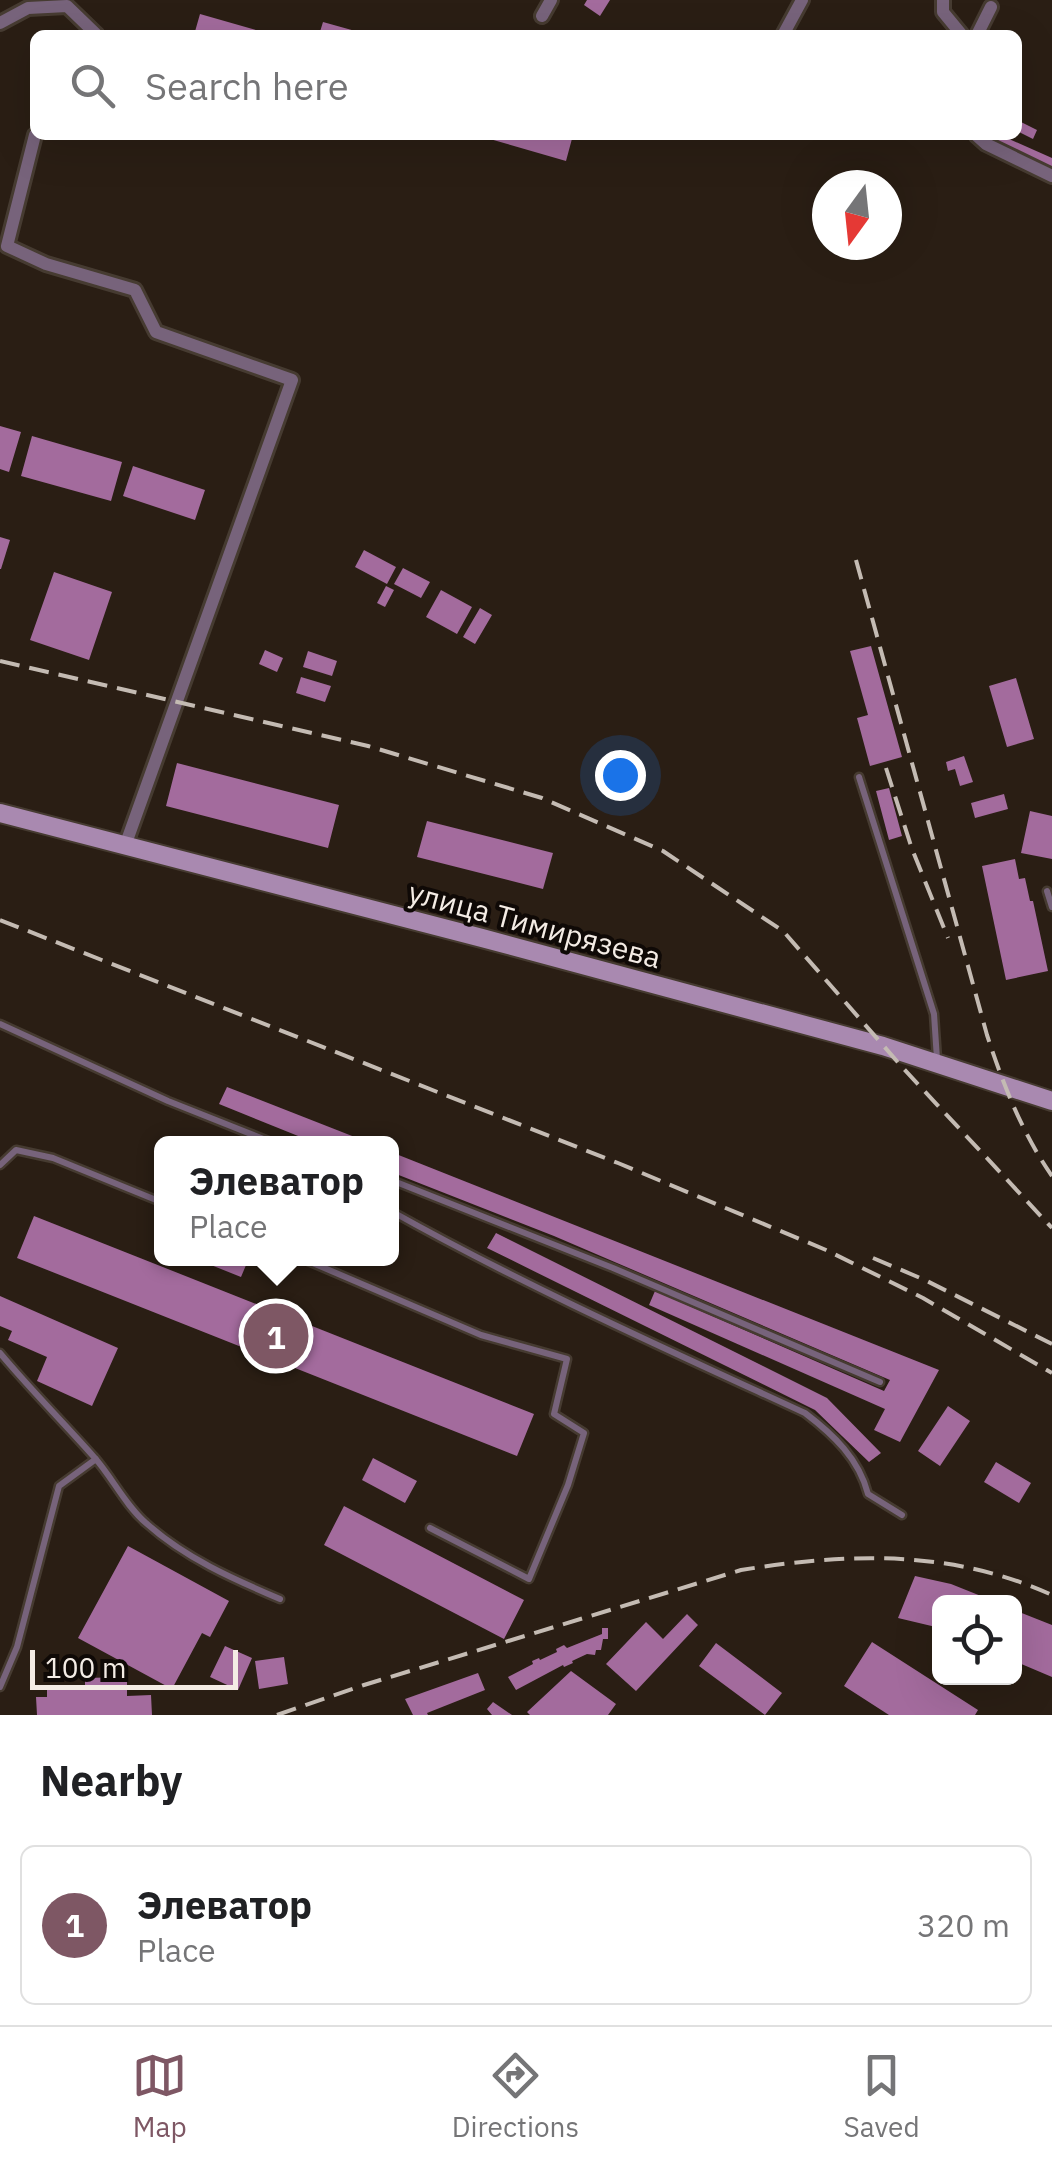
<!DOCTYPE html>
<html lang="en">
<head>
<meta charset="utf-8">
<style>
	:root { --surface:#fff; --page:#f6f6f6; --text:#202124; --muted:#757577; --line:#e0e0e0; --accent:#7e5764 }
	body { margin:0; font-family:"IBM Plex Sans",sans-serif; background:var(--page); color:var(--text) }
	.controls { position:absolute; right:30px; bottom:30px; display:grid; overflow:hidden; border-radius:15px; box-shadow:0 10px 40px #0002 }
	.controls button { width:90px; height:90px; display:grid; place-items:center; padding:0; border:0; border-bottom:2px solid var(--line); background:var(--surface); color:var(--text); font:50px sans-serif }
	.compass { position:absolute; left:812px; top:170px; width:90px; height:90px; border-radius:50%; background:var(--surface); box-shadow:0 10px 40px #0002; rotate:195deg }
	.scale { position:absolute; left:30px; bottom:25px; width:208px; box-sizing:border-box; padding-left:10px; border:5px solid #f4ece5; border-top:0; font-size:28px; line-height:35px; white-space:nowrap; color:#f4ece5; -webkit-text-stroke:8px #0f0906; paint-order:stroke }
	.you { position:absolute; left:620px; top:775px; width:35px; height:35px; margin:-25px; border:8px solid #fff; border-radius:50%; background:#1a73e8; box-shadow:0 0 0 15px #1a73e833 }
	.badge { display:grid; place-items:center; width:65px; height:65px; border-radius:50%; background:var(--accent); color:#fff; font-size:32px; font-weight:700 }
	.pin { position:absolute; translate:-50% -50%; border:5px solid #fff; box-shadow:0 2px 10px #0006 }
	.popup { position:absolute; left:154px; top:1136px; width:245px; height:130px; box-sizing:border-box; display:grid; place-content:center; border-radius:15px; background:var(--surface); filter:drop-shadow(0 2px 8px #0005); font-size:32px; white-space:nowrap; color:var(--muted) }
	.popup b { font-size:38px; color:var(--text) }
	.popup::after { content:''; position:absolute; left:50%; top:100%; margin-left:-20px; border:20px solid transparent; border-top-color:var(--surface) }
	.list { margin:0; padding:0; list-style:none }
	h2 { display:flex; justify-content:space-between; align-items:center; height:130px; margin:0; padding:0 40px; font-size:42px }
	h2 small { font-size:32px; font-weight:400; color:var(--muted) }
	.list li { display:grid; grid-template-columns:65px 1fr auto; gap:30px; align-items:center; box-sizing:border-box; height:160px; margin:0 20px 20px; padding:0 20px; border:2px solid var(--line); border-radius:15px }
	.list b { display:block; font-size:38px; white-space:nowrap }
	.list p { margin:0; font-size:32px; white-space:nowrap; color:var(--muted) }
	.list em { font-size:32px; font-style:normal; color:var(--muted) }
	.icon { flex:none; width:55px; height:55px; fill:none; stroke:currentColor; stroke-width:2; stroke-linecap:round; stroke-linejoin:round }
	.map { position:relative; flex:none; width:1052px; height:1715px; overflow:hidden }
	.search { position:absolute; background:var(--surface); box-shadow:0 10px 40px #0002; left:30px; right:30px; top:30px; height:110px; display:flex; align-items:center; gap:25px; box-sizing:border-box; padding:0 35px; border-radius:15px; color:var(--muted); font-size:38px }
	.sheet { height:310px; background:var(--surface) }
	nav { display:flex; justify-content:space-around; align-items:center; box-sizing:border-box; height:140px; border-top:2px solid var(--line); background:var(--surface); font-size:28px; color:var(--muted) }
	nav a { display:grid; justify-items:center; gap:5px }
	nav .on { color:var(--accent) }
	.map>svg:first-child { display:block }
</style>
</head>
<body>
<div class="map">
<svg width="1052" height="1715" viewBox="0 0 1052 1715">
	<rect width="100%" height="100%" fill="#2a1e14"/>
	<path fill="#a36b9d" d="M587,0H610L600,16L584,5Z
		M200,14L270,34V35H194Z
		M323,22L366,34V35H319Z
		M1017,120L1037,130L1033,139L1017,131Z
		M476,135H573L566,161Z
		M1000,135L1052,158V169L996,143Z
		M0,426L21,432L9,472L0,469Z
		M32,436L122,462L111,501L21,476Z
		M133,466L205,490L195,520L123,496Z
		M0,537L10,540L1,569H0Z
		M364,550L396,567L387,584L355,567Z
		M403,568L430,582L421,598L394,584Z
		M54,572L112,592L89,660L30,640Z
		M386,586L394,590L385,607L377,603Z
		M441,590L472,607L457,634L426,617Z
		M480,608L492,615L475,644L463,637Z
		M871,646L902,757L870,766L857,718L868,715L850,651Z
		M265,650L283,658L277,672L259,664Z
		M308,651L337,661L332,676L303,667Z
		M301,677L331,686L325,702L296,693Z
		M1016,678L1034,739L1007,747L989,686Z
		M964,756L973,782L960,786L955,769L948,771L946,762Z
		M177,763L339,805L328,848L166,806Z
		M889,788L902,836L889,840L876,791Z
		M1004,794L1008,809L975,818L971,803Z
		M1030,811L1052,816V859L1021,853Z
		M427,821L553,853L543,889L417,857Z
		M1015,859L1019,879L1025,878L1030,901H1033L1048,971L1006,980L982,866Z
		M227,1087L370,1143V1144H318L219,1104Z
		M391,1152L939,1370L900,1442L874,1430L885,1409L649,1305L655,1291L884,1391L890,1380L554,1236L391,1172Z
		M34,1216L534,1414L517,1456L17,1258Z
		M496,1233L827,1398L881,1453L869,1462L815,1410L487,1248Z
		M207,1258H249L241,1277L206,1263Z
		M0,1296L118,1348L92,1406L37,1381L47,1357L8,1340L12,1331L0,1326Z
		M948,1406L970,1421L940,1466L918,1451Z
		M373,1458L417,1481L405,1503L362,1480Z
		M996,1462L1031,1483L1019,1503L984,1482Z
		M344,1506L524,1600L504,1639L324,1545Z
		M128,1546L229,1601L210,1637L202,1633L172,1689L78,1638Z
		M915,1576L951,1584L996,1602H940V1628L898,1618Z
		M1014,1610L1052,1625V1677L1014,1661Z
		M687,1614L698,1625L636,1691L606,1664L646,1622L663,1639Z
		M602,1628H608V1639H603L601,1650H596L595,1655L587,1654L572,1661L573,1663L564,1667L563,1665L516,1690L508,1677L533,1664L532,1661L539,1658L540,1660L557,1652L556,1649L564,1645L567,1648L602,1634Z
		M872,1642L978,1710L975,1715H889L844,1686Z
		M716,1643L782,1693L765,1715L699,1666Z
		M225,1646L252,1658L238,1690L210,1677Z
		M284,1657L288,1684L259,1689L255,1661Z
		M571,1671L616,1704L608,1715H530L527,1712Z
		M478,1673L485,1690L427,1713L428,1715H413L405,1699Z
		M127,1677V1696L151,1695L152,1715H37L36,1697H47V1687L85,1686V1678Z
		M493,1702L512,1715H492L487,1709Z"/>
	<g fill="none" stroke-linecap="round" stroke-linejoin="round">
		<defs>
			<path id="service" d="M859,777L934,1014L937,1059
				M1047,891L1052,907
				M0,1024L168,1101L276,1144
				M0,1165L16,1150L53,1158L161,1202
				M391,1180L613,1268L880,1382
				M391,1211C525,1286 666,1349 805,1413C834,1435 859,1459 868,1494L902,1515
				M301,1258L481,1335L567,1359L554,1414L584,1433L568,1485L529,1579L430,1528
				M0,1353C30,1389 63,1422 94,1457C112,1477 125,1505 146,1523C185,1558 233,1579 280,1599
				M0,1687L17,1647L59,1486L96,1459"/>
			<path id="minor" d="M943,0V12L962,35
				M542,16L551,0
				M0,23L28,8L67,6L97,35
				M783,35L802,0
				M977,35L991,7
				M35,135L7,246L46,264L135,290L156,332L292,380L125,846
				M976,135L986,144L1052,176"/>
			<path id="secondary" d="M0,813L482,938L883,1046L1052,1101"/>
		</defs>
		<use href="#service" stroke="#463b31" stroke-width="11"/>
		<use href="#minor" stroke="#463b31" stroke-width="18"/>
		<use href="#secondary" stroke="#463b31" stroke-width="22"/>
		<use href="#service" stroke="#77637b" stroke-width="6"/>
		<use href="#minor" stroke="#77637b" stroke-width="12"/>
		<use href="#secondary" stroke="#a989b0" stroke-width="18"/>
		<path stroke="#c4bbb3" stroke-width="4" stroke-dasharray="20 10" stroke-linecap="butt" d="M856,560L987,1035C1003,1084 1022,1133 1052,1176
			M0,661L368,746L542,798L663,851L783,931L902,1067L1052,1228
			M886,768L912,849L948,938
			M0,920L618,1163L826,1250L923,1298L1052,1373
			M873,1258L925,1280L1052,1344
			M277,1715L364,1685L741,1570C847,1553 951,1549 1052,1595"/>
	</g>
	<g text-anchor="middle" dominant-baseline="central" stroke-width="8" stroke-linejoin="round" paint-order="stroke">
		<g font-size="30" fill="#f4ece5" stroke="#0f0906">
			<text transform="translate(535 924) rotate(15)">улица Тимирязева</text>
		</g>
	</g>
</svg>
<div class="controls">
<button><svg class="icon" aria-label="locate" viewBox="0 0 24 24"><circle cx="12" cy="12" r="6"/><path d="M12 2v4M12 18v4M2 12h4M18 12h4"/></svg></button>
</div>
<svg class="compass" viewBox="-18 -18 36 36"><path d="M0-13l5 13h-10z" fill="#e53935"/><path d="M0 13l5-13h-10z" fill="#757577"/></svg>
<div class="scale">100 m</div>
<div class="you"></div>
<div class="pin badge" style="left:276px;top:1336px">1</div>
<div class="popup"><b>Элеватор</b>Place</div>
<div class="search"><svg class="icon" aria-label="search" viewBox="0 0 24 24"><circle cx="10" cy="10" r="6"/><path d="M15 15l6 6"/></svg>Search here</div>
</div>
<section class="sheet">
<h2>Nearby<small></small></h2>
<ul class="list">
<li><span class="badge">1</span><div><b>Элеватор</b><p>Place</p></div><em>320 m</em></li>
</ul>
</section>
<nav>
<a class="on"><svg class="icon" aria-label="map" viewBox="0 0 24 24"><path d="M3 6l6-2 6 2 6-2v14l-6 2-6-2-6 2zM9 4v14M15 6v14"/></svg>Map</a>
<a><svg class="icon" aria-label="directions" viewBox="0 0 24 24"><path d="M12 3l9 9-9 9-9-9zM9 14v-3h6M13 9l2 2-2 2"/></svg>Directions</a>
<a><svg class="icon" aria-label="saved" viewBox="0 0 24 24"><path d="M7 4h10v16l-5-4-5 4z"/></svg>Saved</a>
</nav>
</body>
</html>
